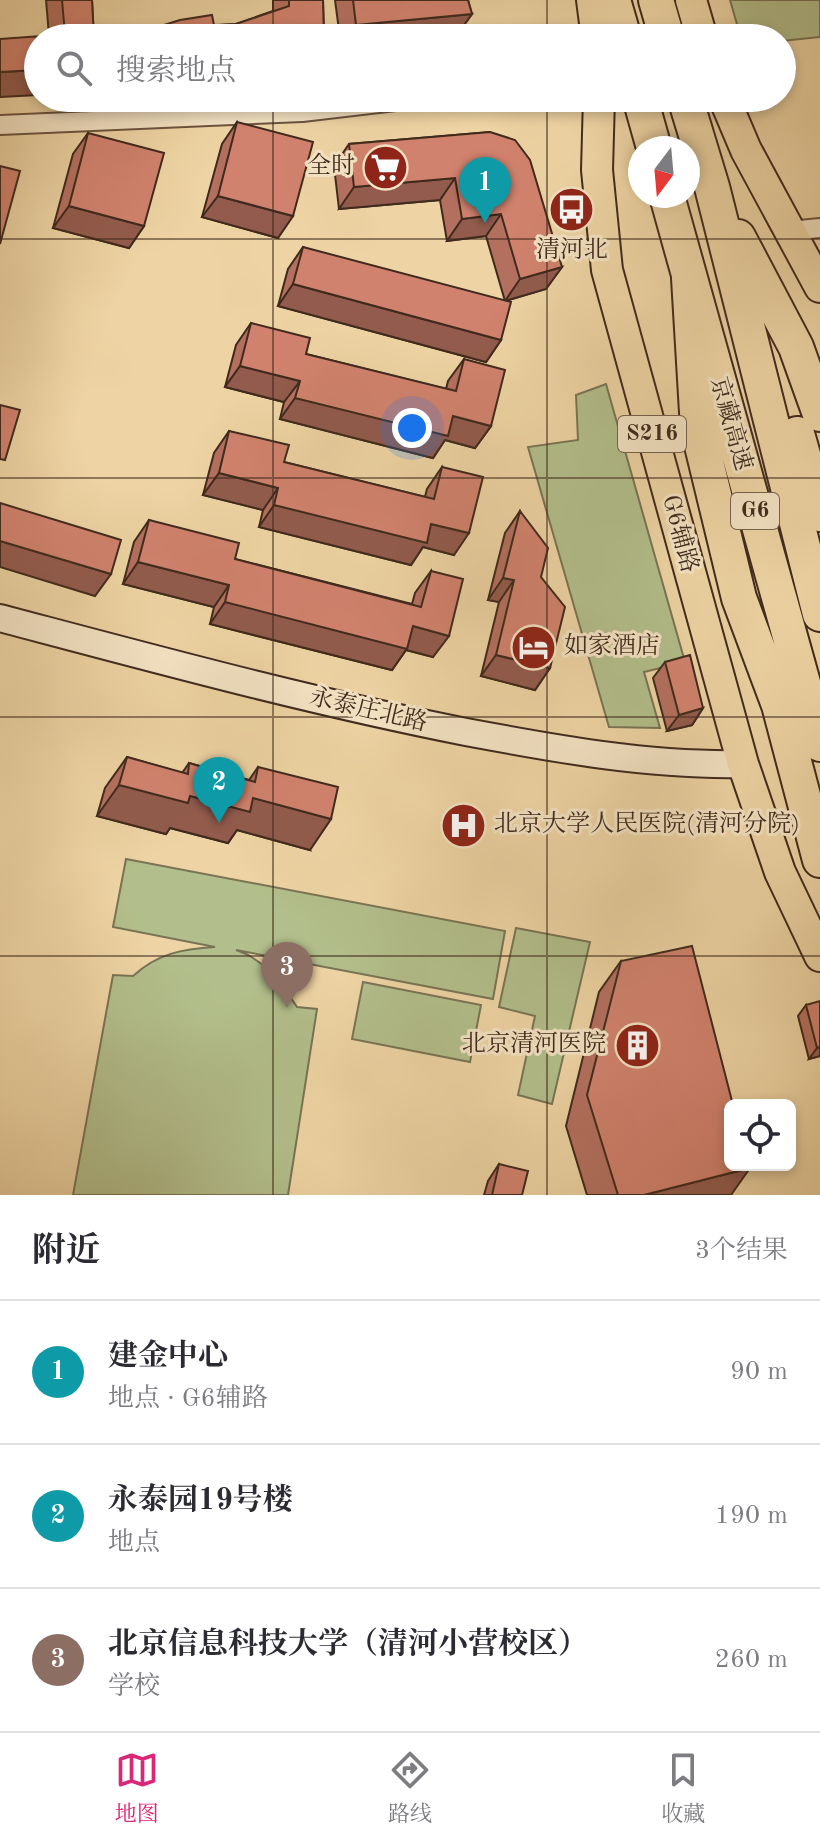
<!DOCTYPE html>
<html lang="zh">
<head>
<meta charset="utf-8">
<style>
	:root { --surface:#fff; --page:#f7f7f7; --text:#2b2b33; --muted:#7c7c81; --line:#e1e1e2; --accent:#db2777 }
	body { margin:0; font-family:"Old Standard TT","Noto Serif SC",serif; background:var(--page); color:var(--text) }
	.controls { position:absolute; right:24px; bottom:24px; display:grid; overflow:hidden; border-radius:12px; box-shadow:0 4px 12px #0003 }
	.controls button { width:72px; height:72px; display:grid; place-items:center; padding:0; border:0; border-bottom:2px solid var(--line); background:var(--surface); color:var(--text); font:40px sans-serif }
	.compass { position:absolute; left:628px; top:136px; width:72px; height:72px; border-radius:50%; background:var(--surface); box-shadow:0 4px 12px #0003; rotate:196deg }
	.you { position:absolute; left:412px; top:428px; width:28px; height:28px; margin:-20px; border:6px solid #fff; border-radius:50%; background:#1a73e8; box-shadow:0 0 0 12px #1a73e833 }
	.badge { display:grid; place-items:center; width:52px; height:52px; border-radius:50%; background:var(--accent); color:#fff; font-size:26px; font-weight:700 }
	.pin { position:absolute; translate:-50% -66px; filter:drop-shadow(0 2px 4px #0008) }
	.pin::after { content:''; position:absolute; top:42px; width:28px; height:24px; background:inherit; clip-path:polygon(0 0,100% 0,50% 100%) }
	.list { margin:0; padding:0; list-style:none }
	h2 { display:flex; justify-content:space-between; align-items:center; height:104px; margin:0; padding:0 32px; font-size:34px }
	h2 small { font-size:26px; font-weight:400; color:var(--muted) }
	.list li { display:grid; grid-template-columns:52px 1fr auto; gap:24px; align-items:center; box-sizing:border-box; height:144px; padding:0 32px; border-top:2px solid var(--line) }
	.list b { display:block; font-size:30px; white-space:nowrap }
	.list p { margin:0; font-size:26px; white-space:nowrap; color:var(--muted) }
	.list em { font-size:26px; font-style:normal; color:var(--muted) }
	.icon { flex:none; width:44px; height:44px; fill:none; stroke:currentColor; stroke-width:2; stroke-linecap:round; stroke-linejoin:round }
	.map { position:relative; flex:none; width:820px; height:1195px; overflow:hidden }
	.search { position:absolute; background:var(--surface); box-shadow:0 4px 12px #0003; left:24px; right:24px; top:24px; height:88px; display:flex; align-items:center; gap:20px; box-sizing:border-box; padding:0 28px; border-radius:44px; color:var(--muted); font-size:30px }
	.sheet { height:536px; background:var(--surface) }
	nav { display:flex; justify-content:space-around; align-items:center; box-sizing:border-box; height:112px; border-top:2px solid var(--line); background:var(--surface); font-size:22px; color:var(--muted) }
	nav a { display:grid; justify-items:center; gap:4px }
	nav .on { color:var(--accent) }
	.map>svg:first-child { display:block }
</style>
</head>
<body>
<div class="map">
<svg width="820" height="1195" viewBox="0 0 820 1195">
	<rect width="100%" height="100%" fill="#eed4a4"/>
	<filter id="stains"><feTurbulence type="fractalNoise" baseFrequency=".0025" numOctaves="4"/><feColorMatrix values="0 0 0 0 .2 0 0 0 0 .09 0 0 0 0 .02 0 0 0 .5 -.17"/></filter>
	<radialGradient id="worn" r=".72"><stop offset=".6" stop-color="#630" stop-opacity="0"/><stop offset="1" stop-color="#630" stop-opacity=".3"/></radialGradient>
	<path fill="#b2be8b" stroke="#797454" stroke-width="2" d="M730,0H820V37L782,41V38H741Z
		M606,384L685,662L644,672L660,728L609,727L528,447L578,440L576,395Z
		M126,859L505,931L493,999L236,950C241,952 248,954 253,958C272,970 284,988 297,1007L317,1009L288,1195H73L113,975L133,976C158,953 183,949 215,947L113,927Z
		M516,928L590,942L552,1104L518,1095L535,1016L499,1007Z
		M363,982L481,1005L470,1062L352,1039Z"/>
	<g fill="none" stroke-linecap="round" stroke-linejoin="round">
		<defs>
			<path id="street" d="M0,125L302,112L421,98
				M790,231L820,228"/>
			<path id="secondary" d="M0,618C155,659 309,701 466,732C557,749 650,766 743,764"/>
			<path id="primary" d="M592,0L597,38
				M691,0L702,38
				M599,98L597,170L607,270L743,764L780,872L820,956
				M724,98L746,150L820,287"/>
			<path id="highway" d="M613,0L624,38
				M656,0L667,38
				M640,98L654,148
				M685,98L712,187L820,614
				M667,196L820,744
				M738,237L796,347L820,414
				M689,278L698,429L739,598L779,705L820,860
				M797,434L820,514"/>
		</defs>
		<use href="#street" stroke="#6c543f" stroke-width="22"/>
		<use href="#secondary" stroke="#402a1d" stroke-width="30"/>
		<use href="#primary" stroke="#402a1d" stroke-width="34"/>
		<use href="#highway" stroke="#402a1d" stroke-width="38"/>
		<use href="#street" stroke="#f4e3c4" stroke-width="18"/>
		<use href="#secondary" stroke="#f4e3c4" stroke-width="26"/>
		<use href="#primary" stroke="#eed4a4" stroke-width="30"/>
		<use href="#highway" stroke="#eed4a4" stroke-width="34"/>
	</g>
	<path fill="#b4705f" stroke="#402a1d" stroke-width="2" d="M46,0H92L94,38L49,35Z
		M273,0H323L324,38H123L129,31L236,24L273,11Z
		M335,0H468L472,14L456,36L432,38H340Z
		M237,122L278,238L202,217L222,144Z
		M490,132L562,267L546,289L505,301L486,236L447,241L440,200L339,209L334,166L349,144Z
		M88,133L144,226L129,248L53,228L73,154Z
		M303,247L501,340L486,362L278,306L288,269Z
		M251,323L306,354L446,389L448,381L464,359L491,426L475,448L445,440L433,458L280,419L284,402L225,387L236,345Z
		M229,431L284,462L425,497L427,489L442,467L454,555L423,547L411,565L259,527L263,510L203,495L214,453Z
		M520,511L541,577L550,668L535,690L481,676L499,602L488,600L505,533Z
		M149,520L235,559L412,604L415,593L431,571L433,657L406,650L392,670L210,624L214,607L123,584L134,542Z
		M665,662L703,708L692,725L667,731L653,678Z
		M127,757L182,773L189,763L249,780L258,767L310,850L237,830L228,843L170,828L166,834L97,816L105,788Z
		M621,961L731,1195H587L566,1126L599,992Z
		M806,1005L820,1056L809,1059L798,1016Z
		M499,1164L522,1195H484L488,1181Z"/>
	<path fill="#925b4d" stroke="#402a1d" stroke-width="2" d="M472,14L456,36L432,38H347L356,25Z
		M38,70V95L0,97V72Z
		M455,178L440,200L339,209L354,187Z
		M218,196L293,216L278,238L202,217Z
		M69,206L144,226L129,248L53,228Z
		M501,214L486,236L447,241L462,219Z
		M562,267L546,289L505,301L520,279Z
		M293,284L501,340L486,362L278,306Z
		M240,366L300,381L284,402L225,387Z
		M295,398L453,416L491,426L475,448L445,440L433,458L280,419Z
		M219,473L278,488L263,510L203,495Z
		M274,505L431,524L469,533L454,555L423,547L411,565L259,527Z
		M0,541L111,574L95,596L0,567Z
		M138,562L229,585L214,607L123,584Z
		M503,578L514,580L499,602L488,600Z
		M225,602L413,626L449,636L433,657L406,650L392,670L210,624Z
		M496,655L550,668L535,690L481,676Z
		M703,708L692,725L667,731L679,715Z
		M119,785L190,796L253,798L331,819L310,850L237,830L228,843L170,828L166,834L97,816Z
		M820,1047V1056L809,1059L817,1048Z
		M750,1168L731,1195H644Z"/>
	<path fill="#d1826e" stroke="#402a1d" stroke-width="2" d="M62,0H92L94,38H70L69,34H65Z
		M289,0H323L324,38H129V31L148,30L180,20L212,15L214,25L236,24L289,6Z
		M353,0H468L472,14L356,25Z
		M69,34L70,38H38V70L0,72V39Z
		M237,122L313,142L293,216L218,196Z
		M490,132L515,140L530,160L562,267L520,279L501,214L462,219L455,178L354,187L349,144Z
		M88,133L164,153L144,226L69,206Z
		M0,166L20,171L0,244Z
		M303,247L511,302L501,340L293,284Z
		M251,323L310,338L306,354L456,391L464,359L505,370L491,426L453,416L448,436L295,398L300,381L240,366Z
		M0,405L20,410L5,460L0,459Z
		M229,431L289,445L284,462L434,499L442,467L483,477L469,533L431,524L427,543L274,505L278,488L219,473Z
		M0,503L121,540L111,574L0,541Z
		M520,511L548,548L541,577L565,607L550,668L496,655L514,580L503,578Z
		M149,520L239,543L235,559L421,607L431,571L463,579L449,636L413,626L407,649L225,602L229,585L138,562Z
		M690,655L703,708L679,715L665,662Z
		M127,757L188,774L189,763L255,782L258,767L338,787L331,819L253,798L250,812L190,796L188,803L119,785Z
		M692,946L733,1105H730V1165H749L750,1168L644,1195H618L587,1095L621,961Z
		M820,1001V1047L817,1048L806,1005Z
		M499,1164L528,1171L522,1195H492Z"/>
	<path fill="none" stroke="#402a1d" stroke-width="2" stroke-opacity="0.55" d="M273,0V38M547,0V38M273,98V1195M547,98V1195M0,239H820M0,478H820M0,717H820M0,956H820"/>
	<defs>
		<symbol id="supermarket-disc" viewBox="-11 -11 22 22"><circle r="9.5" fill="#8f2418" stroke="#f4e3c4"/><path d="M-6-5.5h2.5l.6 2H6L4.5 2H-2.5L-4.4-4H-6ZM-1.5 3.2a1.3 1.3 0 1 0 .1 0ZM3 3.2a1.3 1.3 0 1 0 .1 0Z" fill="#fff"/></symbol>
		<symbol id="bus-disc" viewBox="-11 -11 22 22"><circle r="9.5" fill="#8f2418" stroke="#f4e3c4"/><path d="M-5-6H5V4H4V6H2V4H-2V6H-4V4H-5ZM-3.5-4V0h7V-4ZM-3.5 1.2v1.5H-2V1.2ZM2 1.2v1.5H3.5V1.2Z" fill="#fff"/></symbol>
		<symbol id="hotel-disc" viewBox="-11 -11 22 22"><circle r="9.5" fill="#8f2418" stroke="#f4e3c4"/><path d="M-6-4.5h1.5V1H6V5H4.5V3h-9V5H-6ZM-4 0a1.8 1.8 0 1 1 3.6 0ZM.5 0V-2.5h3Q6-2.5 6 0Z" fill="#fff"/></symbol>
		<symbol id="hospital-disc" viewBox="-11 -11 22 22"><circle r="9.5" fill="#8f2418" stroke="#f4e3c4"/><path d="M-5-5h3v3.5h4V-5h3V5h-3V1.5h-4V5h-3Z" fill="#fff"/></symbol>
		<symbol id="building-disc" viewBox="-11 -11 22 22"><circle r="9.5" fill="#8f2418" stroke="#f4e3c4"/><path d="M-4-6H4V6H1V3H-1V6H-4ZM-2.5-4.3h1.7v1.8h-1.7ZM.8-4.3h1.7v1.8H.8ZM-2.5-1h1.7V.8h-1.7ZM.8-1h1.7V.8H.8Z" fill="#fff"/></symbol>
	</defs>
	<g fill-rule="evenodd">
		<use href="#supermarket-disc" x="360" y="142" width="51" height="51"/>
		<use href="#bus-disc" x="546" y="184" width="51" height="51"/>
		<use href="#hotel-disc" x="508" y="622" width="51" height="51"/>
		<use href="#hospital-disc" x="438" y="800" width="51" height="51"/>
		<use href="#building-disc" x="612" y="1020" width="51" height="51"/>
	</g>
	<g text-anchor="middle" dominant-baseline="central" stroke-width="6" stroke-linejoin="round" paint-order="stroke">
		<g fill="#f4e3c4" stroke="#76624f" stroke-width="2">
			<rect x="618" y="416" width="68" height="36" rx="6"/>
			<rect x="731" y="493" width="48" height="36" rx="6"/>
		</g>
		<g font-size="22" font-weight="bold" fill="#402a1d">
			<text x="652" y="434">S216</text>
			<text x="755" y="511">G6</text>
		</g>
		<g font-size="24" fill="#402a1d" stroke="#f4e3c4" text-anchor="end">
			<text x="355" y="167">全时</text>
			<text x="572" y="251" text-anchor="middle">清河北</text>
			<text x="564" y="647" text-anchor="start">如家酒店</text>
			<text x="494" y="825" text-anchor="start">北京大学人民医院(清河分院)</text>
			<text x="606" y="1045">北京清河医院</text>
		</g>
		<g font-size="24" fill="#402a1d" stroke="#f4e3c4">
			<text transform="translate(730 424) rotate(74)">京藏高速</text>
			<text transform="translate(679 534) rotate(75)">G6辅路</text>
			<text transform="translate(368 711) rotate(13)">永泰庄北路</text>
		</g>
	</g>
	<rect width="100%" height="100%" filter="url(#stains)"/>
	<rect width="100%" height="100%" fill="url(#worn)"/>
</svg>
<div class="controls">
<button><svg class="icon" aria-label="locate" viewBox="0 0 24 24"><circle cx="12" cy="12" r="6"/><path d="M12 2v4M12 18v4M2 12h4M18 12h4"/></svg></button>
</div>
<svg class="compass" viewBox="-18 -18 36 36"><path d="M0-13l5 13h-10z" fill="#e53935"/><path d="M0 13l5-13h-10z" fill="#7c7c81"/></svg>
<div class="you"></div>
<div class="pin badge" style="left:485px;top:223px;background:#0f9aa8">1</div>
<div class="pin badge" style="left:219px;top:823px;background:#0f9aa8">2</div>
<div class="pin badge" style="left:287px;top:1008px;background:#8d6e63">3</div>
<div class="search"><svg class="icon" aria-label="search" viewBox="0 0 24 24"><circle cx="10" cy="10" r="6"/><path d="M15 15l6 6"/></svg>搜索地点</div>
</div>
<section class="sheet">
<h2>附近<small>3个结果</small></h2>
<ul class="list">
<li><span class="badge" style="background:#0f9aa8">1</span><div><b>建金中心</b><p>地点 · G6辅路</p></div><em>90 m</em></li>
<li><span class="badge" style="background:#0f9aa8">2</span><div><b>永泰园19号楼</b><p>地点</p></div><em>190 m</em></li>
<li><span class="badge" style="background:#8d6e63">3</span><div><b>北京信息科技大学（清河小营校区）</b><p>学校</p></div><em>260 m</em></li>
</ul>
</section>
<nav>
<a class="on"><svg class="icon" aria-label="map" viewBox="0 0 24 24"><path d="M3 6l6-2 6 2 6-2v14l-6 2-6-2-6 2zM9 4v14M15 6v14"/></svg>地图</a>
<a><svg class="icon" aria-label="directions" viewBox="0 0 24 24"><path d="M12 3l9 9-9 9-9-9zM9 14v-3h6M13 9l2 2-2 2"/></svg>路线</a>
<a><svg class="icon" aria-label="saved" viewBox="0 0 24 24"><path d="M7 4h10v16l-5-4-5 4z"/></svg>收藏</a>
</nav>
</body>
</html>
